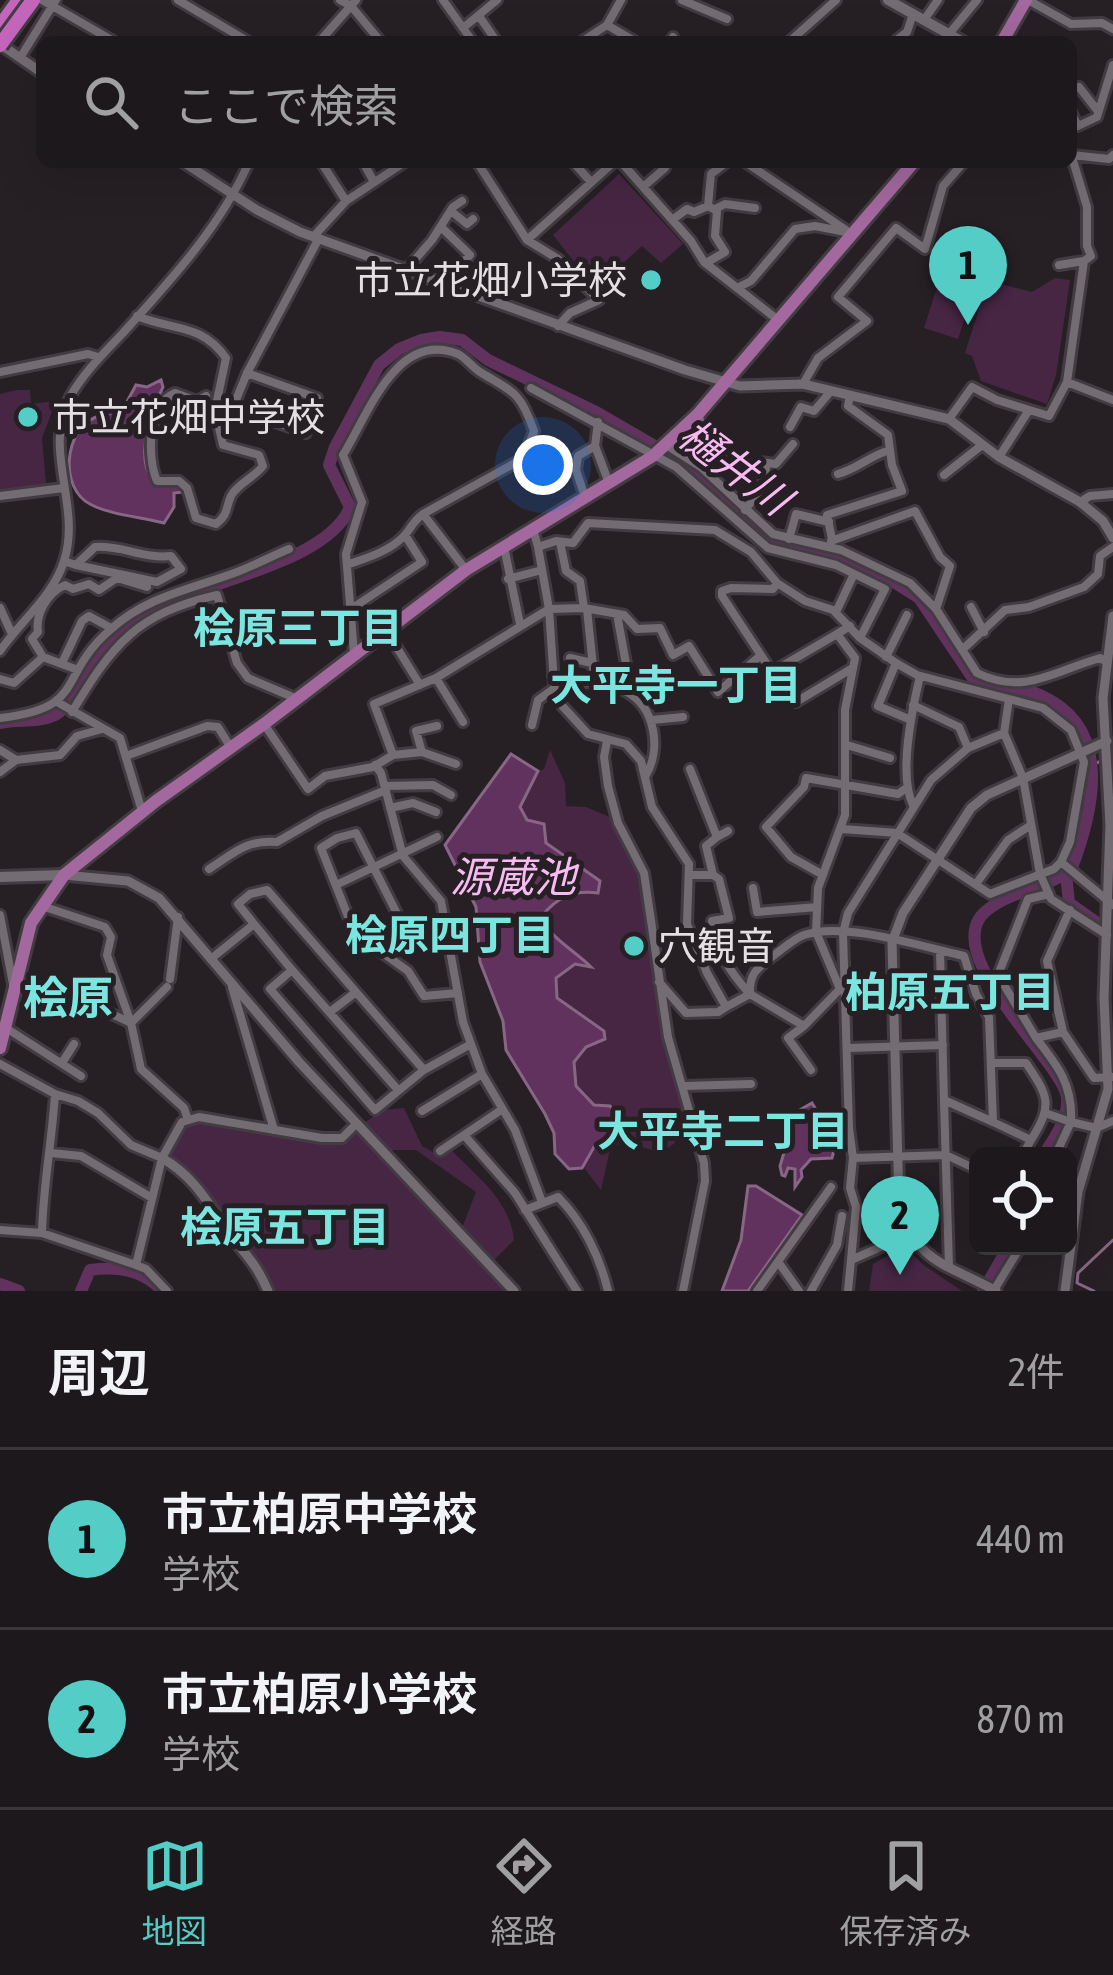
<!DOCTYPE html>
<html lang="ja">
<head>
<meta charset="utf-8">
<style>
	:root { --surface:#1c181c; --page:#292529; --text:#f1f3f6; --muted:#a0a0a3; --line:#3a373b; --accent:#54cdc7 }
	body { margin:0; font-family:"Asap Condensed","Noto Sans JP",sans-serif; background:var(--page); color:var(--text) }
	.controls { position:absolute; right:36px; bottom:36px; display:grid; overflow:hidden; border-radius:18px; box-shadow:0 12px 48px #0002 }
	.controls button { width:108px; height:108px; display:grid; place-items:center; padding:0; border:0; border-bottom:3px solid var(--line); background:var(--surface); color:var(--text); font:60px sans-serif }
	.you { position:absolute; left:543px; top:465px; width:42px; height:42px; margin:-30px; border:9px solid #fff; border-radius:50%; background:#1a73e8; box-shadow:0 0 0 18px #1a73e833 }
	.badge { display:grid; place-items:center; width:78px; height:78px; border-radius:50%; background:var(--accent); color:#111; font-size:39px; font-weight:700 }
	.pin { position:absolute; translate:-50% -99px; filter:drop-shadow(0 3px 6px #0008) }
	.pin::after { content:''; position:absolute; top:63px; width:42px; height:36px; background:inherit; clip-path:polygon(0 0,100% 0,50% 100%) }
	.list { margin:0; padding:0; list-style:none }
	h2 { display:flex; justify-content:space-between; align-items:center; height:156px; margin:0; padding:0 48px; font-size:51px }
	h2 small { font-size:39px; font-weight:400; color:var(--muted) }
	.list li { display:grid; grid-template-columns:78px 1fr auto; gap:36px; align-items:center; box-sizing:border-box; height:180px; padding:0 48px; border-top:3px solid var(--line) }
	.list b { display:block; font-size:45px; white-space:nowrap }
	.list p { margin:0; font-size:39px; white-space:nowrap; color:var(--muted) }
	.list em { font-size:39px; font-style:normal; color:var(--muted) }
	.icon { flex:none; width:66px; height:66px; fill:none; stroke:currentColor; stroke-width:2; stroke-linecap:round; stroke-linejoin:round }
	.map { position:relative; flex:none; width:1113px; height:1291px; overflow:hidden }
	.search { position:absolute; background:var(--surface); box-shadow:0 12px 48px #0002; left:36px; right:36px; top:36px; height:132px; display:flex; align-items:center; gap:30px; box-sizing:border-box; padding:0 42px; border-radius:18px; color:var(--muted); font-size:45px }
	.sheet { height:516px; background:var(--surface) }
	nav { display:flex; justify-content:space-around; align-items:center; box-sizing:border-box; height:168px; border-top:3px solid var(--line); background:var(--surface); font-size:33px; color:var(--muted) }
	nav a { display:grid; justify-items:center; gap:6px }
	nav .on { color:var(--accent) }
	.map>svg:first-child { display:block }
</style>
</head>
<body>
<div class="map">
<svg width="1113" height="1291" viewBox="0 0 1113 1291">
	<rect width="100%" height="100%" fill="#262025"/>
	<path fill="#472644" d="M619,174L683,244L661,263L642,246L595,288L553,235Z
		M943,269L986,272L978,295L971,299L958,339L924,328Z
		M1055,278L1070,280L1056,375L1047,404L981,381L972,356L965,353L988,281L1032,292Z
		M17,390H30L31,404L56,401L42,438L46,484L0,490V394Z
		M550,750L565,783L566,806L586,807L612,818L641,873L656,956V994L686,1118L673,1123L675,1143L660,1153L625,1141L610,1149L601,1190L581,1164L588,1105L570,1085L536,914L552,851L525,823L515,804L530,776L544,769Z
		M404,1108L422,1146L436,1154L451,1150C478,1177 510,1201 514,1240L494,1260L462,1228L476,1192L416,1150H388L364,1123L383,1110Z
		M199,1117L342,1138L356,1124L519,1291H268L211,1202L162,1158L182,1122Z
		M905,1246L922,1264L962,1291H869L873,1264Z"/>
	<path fill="#61325d" stroke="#886685" stroke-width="3" d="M161,380L163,387C148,418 123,493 182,486L183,492L174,493V507L164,523C142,517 110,515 90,504C59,488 64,430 96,417C105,413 114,414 123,409L136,385L147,387Z
		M511,754L538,771L520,807L527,820L544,824L546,843L600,881L598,893C572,890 557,897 541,917C551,939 574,950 591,967L575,964L556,978L557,998L604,1031L605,1039L586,1047L574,1062L576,1086L594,1105L610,1106L621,1123L618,1132L594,1147L582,1168L569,1169L555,1154L554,1133L545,1114L506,1050L503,1021L480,962L476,907L445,845Z
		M812,1103L836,1143L832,1158L811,1159L801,1170L802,1177L795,1187V1169L788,1168L785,1176L782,1175L780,1166L796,1112Z
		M748,1186H756L802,1215L748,1291H722L741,1240Z"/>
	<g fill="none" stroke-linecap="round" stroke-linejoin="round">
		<path stroke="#886685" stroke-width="3" d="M1096,763L1113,757
			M1094,1291L1077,1283L1078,1273L1113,1240"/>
		<path stroke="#61325d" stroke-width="12" d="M0,723C18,719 38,723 55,715C70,708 76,684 86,670C103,645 129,624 155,609C202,582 328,563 350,507L329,465L335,447L379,365L399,349L421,340L440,337L462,340L488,360L596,412L684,463L771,541L832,553L889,579L919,598L974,680C995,685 1021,687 1040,695C1113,727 1095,808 1071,870C1046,888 1010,891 986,911C936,953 1063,1063 1067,1097C1069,1119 1054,1138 1043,1156
			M1066,874L1069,903L1113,934
			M0,1284L19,1291
			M81,1291L90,1270C118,1266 142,1270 162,1290
			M983,1291L1009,1246"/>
		<defs>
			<path id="minor" d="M42,0L115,42
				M178,0L249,42
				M340,0L351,6L381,42
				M443,0L463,28
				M621,0L607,25L636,42
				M682,0L727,19
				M1028,0L1071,24L1102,23L1113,29
				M479,16L497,42
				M924,20L938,0
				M949,34L977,0
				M319,42L356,0
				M473,42L463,28L497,0
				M581,42L607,25
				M670,42L673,37
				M789,42L836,0
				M894,42L907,32L913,14
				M20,58L56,0
				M1079,87L1097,110
				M1071,112L1078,126L1097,117L1113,65
				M1071,154L1087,207V246L1091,256L1084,261
				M1072,155L1109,159L1113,155
				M321,162L346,201
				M363,162L374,182
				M477,162L527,240L558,259L599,300L570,313L558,326
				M573,162L591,182
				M621,162L691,241L704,262L778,320
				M745,162L846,230
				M643,187L665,168L660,162
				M715,209L725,204L755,208
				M451,211L467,224L473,219
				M672,220L687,209L694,212L708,206L711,174L727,162
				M441,227L470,255L443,283
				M314,236L346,201L405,162
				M527,240L614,162
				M706,263L725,252L715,236L717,211L708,206
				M406,270L432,240L453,207L462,201
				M737,288L751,281L795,229L815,226L851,233
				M137,316C174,331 201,323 226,358L215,410L223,445L259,455L263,466C255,477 237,484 231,496C225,509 229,514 216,524L196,518L187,488L179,481H157C147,458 147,405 175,393L197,401L206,396
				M0,372L88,354L98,357
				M247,373L317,398L306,433L242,410L236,400L247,373L319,238
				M1067,382L1113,400
				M803,384L818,358L867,321L838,297L896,228L925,249L943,186L964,162
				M531,388L676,467L768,548L836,565L885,589L860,638
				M698,414C713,459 720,461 766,468L762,488L745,510
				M949,419L972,387L997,400L1049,416L1067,382L1084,261L1059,265
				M598,422L595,446L609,483
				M790,427L801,407L814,411L831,391
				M666,445L702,468L773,534L841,550L910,583L936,609L977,673C1025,696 1054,671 1100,658L1105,661
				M999,457L1029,410
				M757,466L760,462L776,464L793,444
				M838,474C859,468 869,456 890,450
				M944,475L982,445
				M0,496L64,488
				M585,497L576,470L578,456L595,446
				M1080,502L1090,496L1113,494
				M533,529L538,547L556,541L573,543L588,523L715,530L751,552L777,583L805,601L833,610L860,638L896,663L917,675L1009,699L1004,733L1023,778L1040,874L1051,899L1107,935
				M789,539L796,514L829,522
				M832,539L827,515L902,491L892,465L888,435L848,406L850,395
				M831,541L915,511L940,557L950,566L936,609
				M560,542L566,571L580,581L584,608
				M504,547L520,624
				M538,547L549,609L555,698L588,734L626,744L641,761L652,807L689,864L687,924L707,973L726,1007L750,994L804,1026L788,1038L811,1070
				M64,561L76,565L95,547C122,545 143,559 171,556L181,569L157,582L76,565
				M347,565C366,558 388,552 403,537C411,529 413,521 423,514
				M508,579L542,570
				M777,583L773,589L731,588L722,591V596L772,672L837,634
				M971,607L984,632
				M0,608L12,634
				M351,609L422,562L405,535
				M587,609L595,686
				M836,612L854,574
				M617,614L628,675L626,691
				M386,630L420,685
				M962,650L1005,610L1029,607L1084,587L1098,574L1100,556L1113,547
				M0,651C20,622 54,595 64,561C82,506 42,450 70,397C84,372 104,353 123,333C170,281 221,226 249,162
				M354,654L346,554L362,502L343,455C367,417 396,329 458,354C466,358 472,367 480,372C513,392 520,391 534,431L524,458L423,514L466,570
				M43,657L32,639L38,632C35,613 48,593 65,585L73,589L89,584L99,590L117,578L147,587
				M886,657L907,615
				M570,658L592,663
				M62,663L82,621L89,616L111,628
				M896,663L878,706L911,720
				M553,676C569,680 617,686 627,692C656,708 661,750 646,775
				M436,678L463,722
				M0,679L14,683L43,657L78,670
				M796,702L851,669
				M59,703L120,738L142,811
				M913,705L959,727L968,748
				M72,712C113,644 136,614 217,595L237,663L248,678L295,698
				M0,718C88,708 56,677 110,630C147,596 192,589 237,572C255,565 272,556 289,549
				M652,720L683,717
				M264,724L308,789L325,776L373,767L393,755L422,752L456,764
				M532,725L538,700L552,690
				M607,741L604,757L608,786L618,823L644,873L668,1037L704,1163L705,1181L683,1291
				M847,745L890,758
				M0,750L16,760
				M422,752L416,731L437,726
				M393,755L374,704L436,678L549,609L584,608L624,615L637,629L660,628L673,655L689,646L718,692L761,655
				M126,756L207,726L218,727L231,748
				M375,765L381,773L403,856L441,901L463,1022L482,1074L515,1130L542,1202
				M690,769L717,837L706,846L713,875H690
				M0,772L16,760L60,755L77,736L102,729
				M385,786L433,785L451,795
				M913,805C898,775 912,710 920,676
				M390,808L413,803L436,812
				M842,829L897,833L990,894L1054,869L1061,862L1070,842L1084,762L1071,730L1043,708L1009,699
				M717,837L728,831
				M1061,862L1113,905
				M209,869C232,855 245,839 277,842L322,816L386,790
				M713,875L719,879L729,918L712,921C716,950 729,971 749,993
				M823,875L791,857L766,827L804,787L806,778L898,794L905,789
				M976,884L1008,840L1031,825
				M336,885L437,837
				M753,888L757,912L817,907
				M1049,894L1028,899L998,975L1036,1038L1063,1032
				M42,906L105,927L111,937L107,955L131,1023L167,987
				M1070,910L1047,961L1063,1032L1094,1078L1113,1077
				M0,915L13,984
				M254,924L292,970L270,989L375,1110L425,1069
				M447,932L410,939L356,833L337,838L321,848L351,924L370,944L408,971L424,996L458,993
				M940,951L944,1100L993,1122
				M383,953L390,944L410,939
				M212,958L254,924L238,904L250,894L267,890L424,1070L471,1044
				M292,970L398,1090
				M170,979L178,917
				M659,982L686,1013L718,1012L726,1007
				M232,987L274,1130
				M750,994C749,974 757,968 773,956C783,949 793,939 804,935C845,921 922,947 964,956L976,994L989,1017L993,1122L1031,1140C1053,1105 1049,1097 1026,1063H991
				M97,1007L131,1023L141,1069L184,1108L188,1120
				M330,1012L356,992
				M804,1026L840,989L816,932L818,888L845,815V710L855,658L837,634L850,626
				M6,1028L81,1076
				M1036,1038C1058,1066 1073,1085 1071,1122L1048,1114
				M848,1048L943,1045
				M62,1063L74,1044
				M0,1064L55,1094L78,1101L98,1113L131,1145L162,1158
				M685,1086L751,1084
				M944,1101L949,1267
				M501,1110L464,1135L515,1193L577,1291
				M422,1111L482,1074
				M440,1151L464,1135
				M51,1153L81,1156L152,1198
				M1022,1156L1031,1140
				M1055,1156L1071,1122L1096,1128L1113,1121
				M853,1158L946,1155L978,1170
				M525,1210L558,1197C583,1222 600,1257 608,1291
				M0,1230L42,1233L136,1265L146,1269L167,1291
				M42,1233C43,1186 52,1141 55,1094
				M851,1260L856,1207L850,1188L853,1158L849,1128L843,933L848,913L931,780L968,748L1004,733
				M779,1263L799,1291
				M136,1265L162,1158L182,1122L199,1117L322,1138H342L356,1124
				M994,1290L1021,1246
				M757,1291L831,1187
				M811,1291L837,1245L842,1216
				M848,1291L851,1260L908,1235"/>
			<path id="tertiary" d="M0,44L42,73
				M183,162L257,210L300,232L685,370L740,386L803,384L949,419L999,457L1080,502L1103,521L1113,538
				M64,875L128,881L159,898L299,1062L514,1291
				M162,1158C200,1180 211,1211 237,1243C252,1262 258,1268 268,1291
				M996,1291C946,1263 916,1264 899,1203L892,942L903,913L971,808L987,795L1107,741
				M1065,1291L1078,1192L1108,1089L1104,998L1110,825L1103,698L1113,616"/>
			<path id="secondary" d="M888,0L963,42
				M0,877L64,875"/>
			<path id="primary" d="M1002,42L1026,0
				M0,1048L31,923L64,875L156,801L264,724L466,570L653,456L698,414L914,162"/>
			<path id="motorway" d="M0,26L19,0"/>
		</defs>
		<use href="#minor" stroke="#423c42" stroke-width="14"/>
		<use href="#tertiary" stroke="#423c42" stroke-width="15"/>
		<use href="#secondary" stroke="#423c42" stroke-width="16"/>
		<use href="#primary" stroke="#423c42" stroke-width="18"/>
		<use href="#motorway" stroke="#423c42" stroke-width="20"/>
		<use href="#minor" stroke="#746c73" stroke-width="8"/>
		<use href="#tertiary" stroke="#746c73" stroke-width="9"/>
		<use href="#secondary" stroke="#746c73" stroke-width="10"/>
		<use href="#primary" stroke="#a3689e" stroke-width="12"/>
		<use href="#motorway" stroke="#c365bb" stroke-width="14"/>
		<defs>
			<path id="motorway-bridge" d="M0,45L33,0"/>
		</defs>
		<use href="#motorway-bridge" stroke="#423c42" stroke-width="20" stroke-linecap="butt"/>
		<use href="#motorway-bridge" stroke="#c365bb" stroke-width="14"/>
	</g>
	<g fill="#54cdc7" stroke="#262025" stroke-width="4.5">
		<circle cx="651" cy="280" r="12"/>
		<circle cx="28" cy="417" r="12"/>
		<circle cx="634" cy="946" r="12"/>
	</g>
	<g text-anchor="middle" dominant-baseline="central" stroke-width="10" stroke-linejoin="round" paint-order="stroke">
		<g font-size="39" fill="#e4dfe3" stroke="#262025" text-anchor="start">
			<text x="627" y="280" text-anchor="end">市立花畑小学校</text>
			<text x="52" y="417">市立花畑中学校</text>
			<text x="658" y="946">穴観音</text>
		</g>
		<g font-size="42" font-style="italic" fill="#f8bbf1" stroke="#262025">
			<text transform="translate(735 467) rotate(37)">樋井川</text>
			<text x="513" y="877">源蔵池</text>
		</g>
		<g font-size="42" font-weight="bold" fill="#7be6e0" stroke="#262025">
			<text x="298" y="628">桧原三丁目</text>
			<text x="676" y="685">大平寺一丁目</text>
			<text x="450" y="935">桧原四丁目</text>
			<text x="950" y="992">柏原五丁目</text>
			<text x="723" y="1131">大平寺二丁目</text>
			<text x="285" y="1227">桧原五丁目</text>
		</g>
		<g font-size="45" font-weight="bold" fill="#7be6e0" stroke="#262025">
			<text x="68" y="998">桧原</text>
		</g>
	</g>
</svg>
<div class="controls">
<button><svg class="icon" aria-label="locate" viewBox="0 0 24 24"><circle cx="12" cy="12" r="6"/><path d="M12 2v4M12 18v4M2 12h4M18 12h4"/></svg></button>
</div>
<div class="you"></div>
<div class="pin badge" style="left:968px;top:325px">1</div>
<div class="pin badge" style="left:900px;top:1275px">2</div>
<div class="search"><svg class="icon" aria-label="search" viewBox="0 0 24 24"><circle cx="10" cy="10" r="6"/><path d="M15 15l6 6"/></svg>ここで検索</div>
</div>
<section class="sheet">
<h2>周辺<small>2件</small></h2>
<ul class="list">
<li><span class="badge">1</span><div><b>市立柏原中学校</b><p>学校</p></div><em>440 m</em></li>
<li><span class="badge">2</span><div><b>市立柏原小学校</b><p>学校</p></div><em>870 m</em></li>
</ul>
</section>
<nav>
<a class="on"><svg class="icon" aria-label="map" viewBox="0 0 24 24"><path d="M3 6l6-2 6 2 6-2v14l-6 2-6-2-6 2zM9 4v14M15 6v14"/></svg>地図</a>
<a><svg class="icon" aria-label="directions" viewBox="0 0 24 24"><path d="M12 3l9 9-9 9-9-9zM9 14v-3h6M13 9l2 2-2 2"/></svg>経路</a>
<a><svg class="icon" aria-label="saved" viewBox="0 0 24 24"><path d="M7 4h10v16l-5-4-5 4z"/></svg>保存済み</a>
</nav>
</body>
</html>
